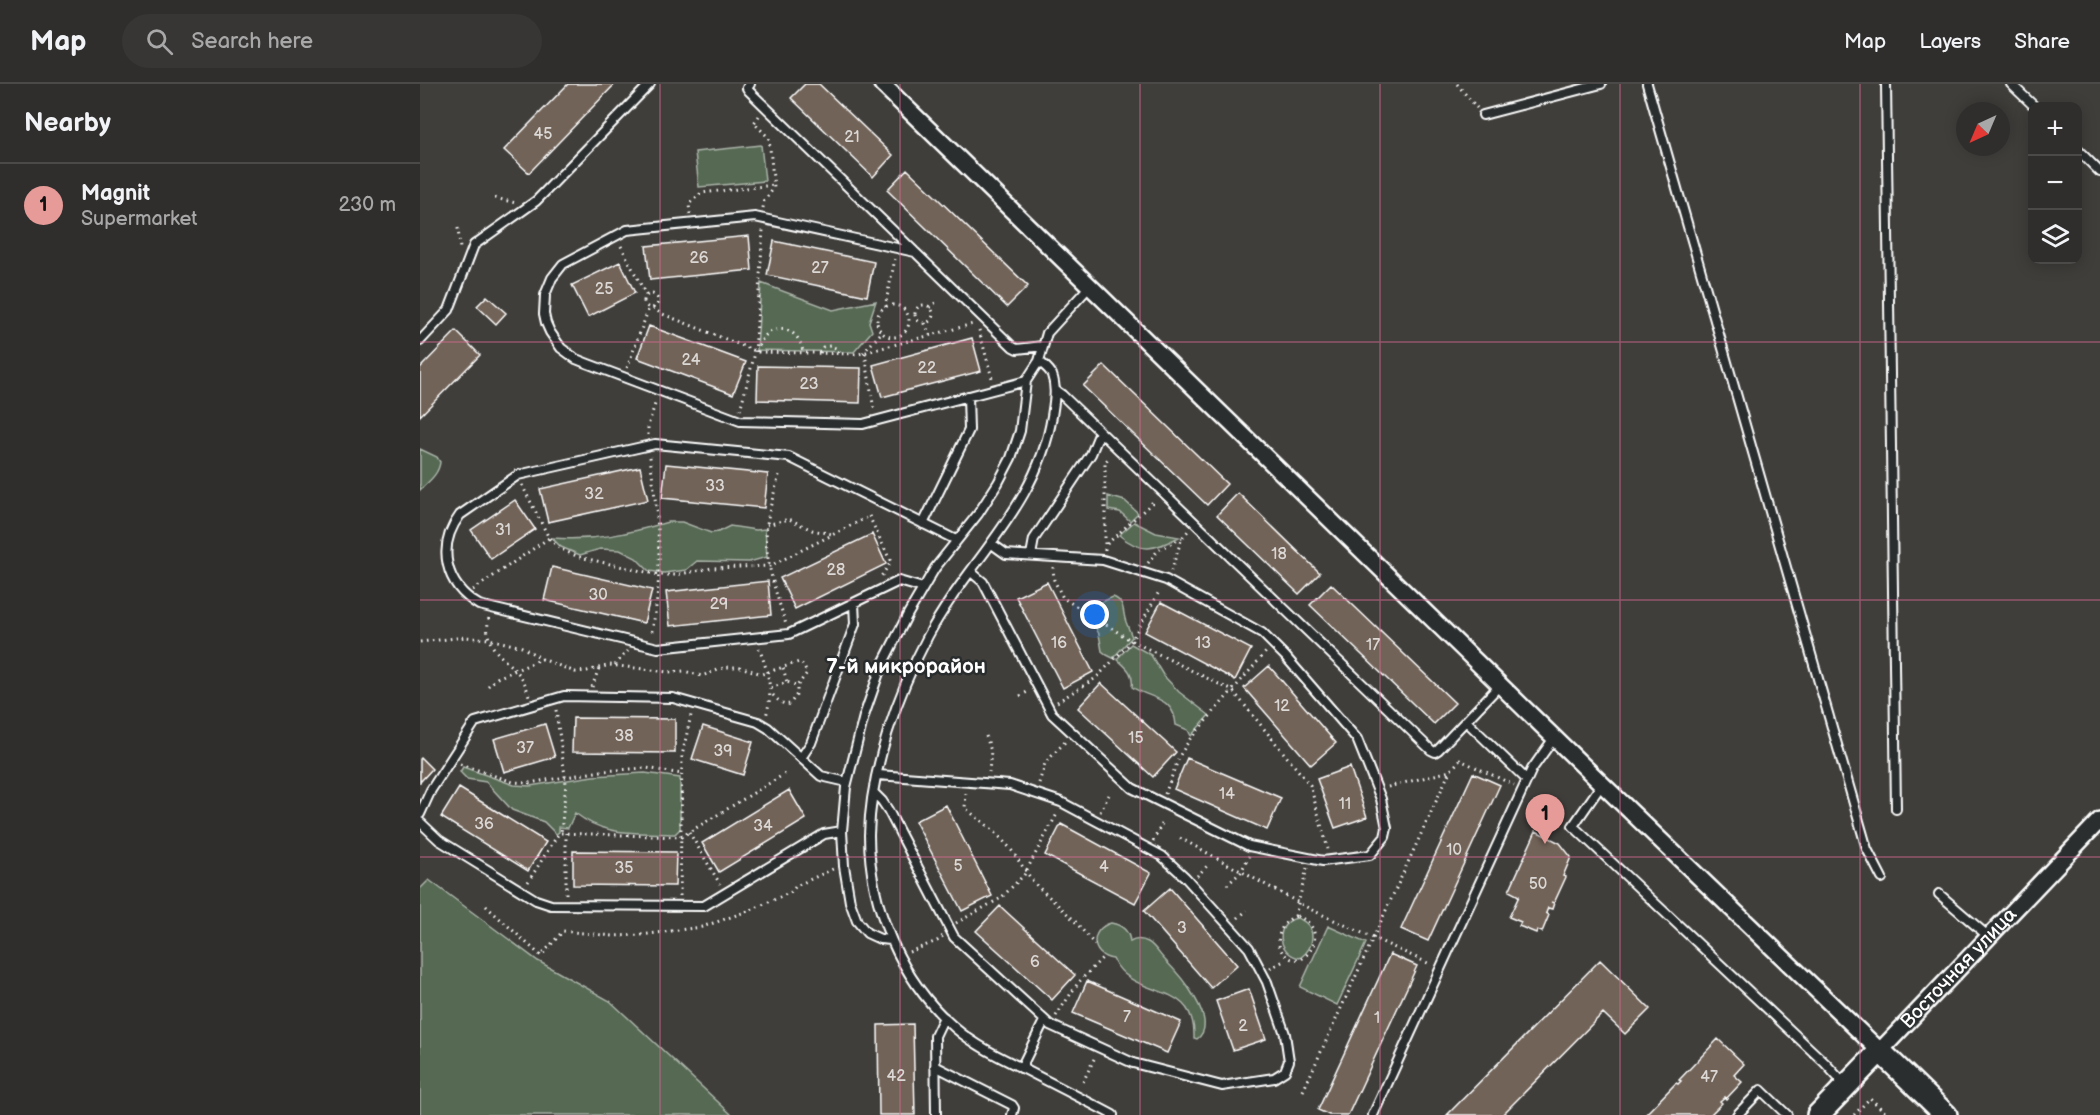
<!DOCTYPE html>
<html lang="en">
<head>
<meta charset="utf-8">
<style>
	:root { --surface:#302e2c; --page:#383634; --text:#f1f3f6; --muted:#a8a8a9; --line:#4b4a48; --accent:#e69b98 }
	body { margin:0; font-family:"Balsamiq Sans",sans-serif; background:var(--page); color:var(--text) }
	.controls { position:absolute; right:18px; top:18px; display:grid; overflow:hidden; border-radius:12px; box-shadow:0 3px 15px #0003 }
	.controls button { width:54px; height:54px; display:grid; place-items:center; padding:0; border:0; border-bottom:2px solid var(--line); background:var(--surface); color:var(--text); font:30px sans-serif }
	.compass { position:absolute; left:1536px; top:18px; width:54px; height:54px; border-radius:50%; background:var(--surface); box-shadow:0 3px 15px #0003; rotate:224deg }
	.you { position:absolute; left:675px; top:531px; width:21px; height:21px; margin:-15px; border:4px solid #fff; border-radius:50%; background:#1a73e8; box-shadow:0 0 0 9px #1a73e833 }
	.badge { display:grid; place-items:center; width:39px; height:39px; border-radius:50%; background:var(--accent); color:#111; font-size:20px; font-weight:700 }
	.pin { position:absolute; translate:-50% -50px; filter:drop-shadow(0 2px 3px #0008) }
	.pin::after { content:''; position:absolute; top:32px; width:21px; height:18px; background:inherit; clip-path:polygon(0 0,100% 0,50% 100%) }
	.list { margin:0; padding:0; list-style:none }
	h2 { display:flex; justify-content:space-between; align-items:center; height:78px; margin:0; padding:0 24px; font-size:26px }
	h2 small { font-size:20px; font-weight:400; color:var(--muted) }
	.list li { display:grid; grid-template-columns:39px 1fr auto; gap:18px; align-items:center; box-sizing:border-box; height:84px; padding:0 24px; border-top:2px solid var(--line) }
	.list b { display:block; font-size:22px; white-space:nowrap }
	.list p { margin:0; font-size:20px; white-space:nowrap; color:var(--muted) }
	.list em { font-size:20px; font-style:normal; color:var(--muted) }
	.icon { flex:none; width:33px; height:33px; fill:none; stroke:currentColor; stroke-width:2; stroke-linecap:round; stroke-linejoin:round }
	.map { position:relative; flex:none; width:1680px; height:1031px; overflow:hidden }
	header { display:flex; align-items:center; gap:36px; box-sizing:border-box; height:84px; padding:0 30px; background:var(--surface); border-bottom:2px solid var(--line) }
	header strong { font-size:28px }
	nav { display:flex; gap:33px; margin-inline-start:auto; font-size:21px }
	.search { width:420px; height:54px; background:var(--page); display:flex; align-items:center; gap:15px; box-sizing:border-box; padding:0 21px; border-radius:33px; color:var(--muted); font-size:22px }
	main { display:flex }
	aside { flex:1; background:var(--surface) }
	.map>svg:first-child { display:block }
</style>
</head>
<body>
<header>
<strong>Map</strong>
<div class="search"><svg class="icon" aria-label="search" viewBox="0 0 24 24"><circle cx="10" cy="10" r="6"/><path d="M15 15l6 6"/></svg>Search here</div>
<nav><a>Map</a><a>Layers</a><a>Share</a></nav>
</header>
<main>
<aside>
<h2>Nearby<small></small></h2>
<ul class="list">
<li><span class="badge">1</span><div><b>Magnit</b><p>Supermarket</p></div><em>230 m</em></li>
</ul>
</aside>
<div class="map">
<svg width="1680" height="1031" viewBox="0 0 1680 1031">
	<rect width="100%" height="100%" fill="#403e3b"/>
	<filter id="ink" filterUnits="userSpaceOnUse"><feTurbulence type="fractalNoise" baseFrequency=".0167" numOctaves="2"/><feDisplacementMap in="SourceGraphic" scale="12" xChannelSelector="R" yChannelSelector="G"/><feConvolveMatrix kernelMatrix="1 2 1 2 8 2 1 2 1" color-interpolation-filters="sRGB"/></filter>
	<g filter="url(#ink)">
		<path fill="#566953" stroke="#aab4a9" stroke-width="1.5" d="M341,61L345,97L279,103L275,68Z
			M341,199L413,226L456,217L449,238L452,247L434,268L337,266Z
			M0,365L17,373L20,378C19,390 8,398 0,406Z
			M688,412L705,417L718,429L710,437L700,428L688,426Z
			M248,438H262L291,449L298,448L310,442L336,446L345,445L347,473L329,478L277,477L266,486L244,489L229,487L216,474L200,466L180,465L160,471L141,463L132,454C175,457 207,450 248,438Z
			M714,438L736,449L759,453C734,466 722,470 699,451Z
			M693,513C706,518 702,528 706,538C708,543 710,548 712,553L693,574L687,571L682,567L679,550L672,537V527L677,520Z
			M711,560L731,571L743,591L759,608L789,631L771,652L768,646L756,641C754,612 729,615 712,603C714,589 707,584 697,575Z
			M43,683L94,701L110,702L173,692L225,689L260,694V745L255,750H251C214,748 186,753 155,729L148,744L139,743V748L136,750L124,738L92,726L66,698L47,695L40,688Z
			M9,796L118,877L190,917L312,1031H0V805Z
			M877,834C897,841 896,863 880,874C857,870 854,839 877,834Z
			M691,839C702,841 709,846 710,858C715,855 722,855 728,858C735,862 739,870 744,875C758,889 801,937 777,955L774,954C776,894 714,918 693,875C670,872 669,845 691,839Z
			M908,842L946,859L917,921L880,903Z"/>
		<path fill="#726458" stroke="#fff" stroke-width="1.5" d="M148,0H195L109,89L84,66Z
			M385,0H399L473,71L453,93L371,14Z
			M487,85L608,202L587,223L467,106Z
			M329,152L332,186L230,196L226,162Z
			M354,157L454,178L447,212L347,191Z
			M200,178L215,209L168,233L152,201Z
			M67,212L86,229L76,240L57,222Z
			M229,242L326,278L313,310L217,274Z
			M36,247L60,271L0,332V284Z
			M552,254L561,287L462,313L453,281Z
			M684,281L807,400L787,421L663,302Z
			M338,282L441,284L440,319L337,316Z
			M246,380L348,390L344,424L242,414Z
			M220,383L228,416L128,438L120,405Z
			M818,409L900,489L879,510L797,431Z
			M95,416L115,445L71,475L51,446Z
			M452,450L466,480L375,525L360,494Z
			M132,483L232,506L224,539L124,516Z
			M348,497L351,531L250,542L246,508Z
			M627,498L673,588L643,604L596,513Z
			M911,500L1035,619L1014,640L890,521Z
			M741,518L831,565L815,596L725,548Z
			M849,582L916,659L891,681L824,604Z
			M681,599L756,668L733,693L658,624Z
			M153,634L255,635V669L152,668Z
			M125,640L135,673L84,688L74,655Z
			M283,642L333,658L323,691L272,675Z
			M1,674L12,685L0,698V675Z
			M767,674L861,714L847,746L754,705Z
			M930,683L947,733L915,744L897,695Z
			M1053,689L1080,701L1008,857L981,845Z
			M39,704L126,758L108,787L21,733Z
			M369,706L386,735L299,788L282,759Z
			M526,721L572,812L542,827L495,737Z
			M641,740L731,789L715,819L625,771Z
			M1116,747L1140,759L1151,773L1143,792L1146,793L1134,819L1131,818L1134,819L1132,825L1128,824L1126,829L1129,831L1122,848L1117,846L1116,849L1099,842L1101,838L1089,833L1099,812L1089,807Z
			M153,767L256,768L255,802L153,801Z
			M750,804L817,881L791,904L724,827Z
			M580,822L655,891L632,916L556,847Z
			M970,870L997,882L928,1031H909L898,1026Z
			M1180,876L1230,925L1205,950L1183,929L1082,1031H1027Z
			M667,897L761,938L747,969L653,929Z
			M829,905L846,955L813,966L796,917Z
			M493,940L495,1031H459L458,941Z
			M1298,955L1324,980L1314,991L1322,998L1306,1015L1305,1013L1300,1017L1302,1019L1290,1031H1225L1256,999L1258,1000L1261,997L1259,996Z"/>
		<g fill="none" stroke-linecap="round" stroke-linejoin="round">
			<defs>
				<path id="service" d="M330,0L327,4L329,7L494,167
					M1227,0L1447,765L1462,794
					M1466,0L1476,725
					M1591,0L1614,22
					M1063,31L1181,0
					M1658,66L1680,88
					M0,257L29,226L54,161L116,117L230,0
					M619,277C623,281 630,285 632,291C637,304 634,319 632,332C618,421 548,477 508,552C478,609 450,686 449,751C449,822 481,897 535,944C555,961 579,973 602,984C633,1000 663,1015 693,1031
					M606,297L443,340L320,337L166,279L156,275L141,264L130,248L126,239L124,230L125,211L132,194L143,180L207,146L335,133L495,168L593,263L597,265L623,262
					M635,306L642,311L1011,666L1015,668L1018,666L1080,601
					M503,440L549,346L548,312
					M611,471L614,455L671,370L680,348
					M551,488L563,498L632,630L712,704L829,762L903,777L950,771L965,753L967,744L961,715L937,655L865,572L842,549L746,496L683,476L586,470L572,460
					M503,504L479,497L369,550L238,564L59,521C25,501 16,463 40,431L98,391L235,360L369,373L536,456
					M1046,637L1107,696
					M381,674L391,659L435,540L434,519
					M1182,700L1153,742L1405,979L1425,1001
					M454,709L462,717L468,726L534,853L630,941L713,979L802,1002L854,994L865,987L869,977L865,950L847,898L829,864L765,793L742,772L641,718L590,701L458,691
					M0,730L11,706L55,638L144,612L253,614L338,638L348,644L401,692L427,698
					M0,738L19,756L116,816L131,821L284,822L404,750L422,747
					M1519,810L1569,853
					M471,856L460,855L447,849L437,837L430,818L424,782L422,747L426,703L444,632L461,583L488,530L515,484L558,430L578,399L591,374L600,347L606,297L619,277L627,249L670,202
					M515,982L592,1021L594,1024L592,1031
					M601,984L624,937
					M516,1031L515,952L524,933
					M953,1031L1112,685L1134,654
					M1317,1031L1341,1006L1367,1031"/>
				<g id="minor">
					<path id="s1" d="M462,0L1182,700L1460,967L1680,736"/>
				</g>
				<path id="secondary" d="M1398,1031L1460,967L1526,1031"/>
			</defs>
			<use href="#service" stroke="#fff" stroke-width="12"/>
			<use href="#minor" stroke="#fff" stroke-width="20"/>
			<use href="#secondary" stroke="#fff" stroke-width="26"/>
			<path stroke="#fff" stroke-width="3" stroke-dasharray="1.5 4.5" stroke-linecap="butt" d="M1037,0L1057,24
				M339,32L334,39L349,54L354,104L344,117L343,124
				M75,114L96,119
				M270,130L269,120L281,109L354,101
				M38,144L40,165
				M201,162L226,211
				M224 217a7 7 0 1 1 14 0a7 7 0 1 1-14 0Z
				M457 237a16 16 0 1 1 32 0a16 16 0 1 1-32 0Z
				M495 230a9 9 0 1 1 18 0a9 9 0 1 1-18 0Z
				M466,223V218L475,175
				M233,224L240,229L338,268L439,270L553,240
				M510,224L517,217
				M505,239L510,251
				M559,246L572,294
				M338,268C342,237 380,238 383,269
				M400,269L403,263L410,262L416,264L418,270
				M443,269L462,248
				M445,269L454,326
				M207,284L229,224
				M320,326L335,269L343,146
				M228,351V342L236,317
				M230,373C238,436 245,487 231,551
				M359,391C355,407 349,424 347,440C343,473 356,509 366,540
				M102,401L129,454L140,465L159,473L239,491H255L292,484L350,482L446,434
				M449,432L471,478L460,494
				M347,441L369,435L392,446L412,450
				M687,460L735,416
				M685,466V378L690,373
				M728,479L738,466L762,454
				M633,483L634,496L643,514L712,557L813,607L890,701L908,765
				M751,487L762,454L768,447
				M53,506L129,454
				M69,534C62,562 82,572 99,590C104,596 107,604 109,612
				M0,558L46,553L69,555L102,563L122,575L155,588L167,587L190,581L248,588L264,587L282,592L306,583H320L342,590L379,578L383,581L387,589L377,602V610L370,620C362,622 356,614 350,608
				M339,564C348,588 354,606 346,632
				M195,581L208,567
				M363,584L367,598
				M68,602L77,594L122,575
				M172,603L179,584
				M351,604L367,598L377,602
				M600,612L609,607
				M637,618L676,594L710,559L740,506
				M136,626L146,699L141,749
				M566,652L571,667L569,688
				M40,680L93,698L109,699L182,687L226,684L262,690
				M619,699L625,679L645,658
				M968,703L1030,687
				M546,709L545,724L574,747L590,764L614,799L654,836L675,861
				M745,710L760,671L770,655L846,568
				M680,728L689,711
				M269,748L300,800
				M760,754L892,826L1010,880
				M733,757L742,740
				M777,792L789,780
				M108,798L139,749L261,753L368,688
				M807,801L821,788L829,772
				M146,810V749
				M260,812L262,672L271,631
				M66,822L121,872L143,847L193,852L221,851L282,843L331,826L371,808L376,802L415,784
				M875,832L887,784
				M877,832C900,840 900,864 880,876C877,875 873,876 870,874C850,865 859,836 877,832Z
				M818,834L827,826
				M536,839L581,814L604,791L638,728
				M489,868L517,857L523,852
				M850,884L864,877
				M636,932L658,899L683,873
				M663,998L675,973
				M883,1007L1030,687L1040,676L1094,701
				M1434,1031L1450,1014L1468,1031"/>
			<use href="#service" stroke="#2a2d2e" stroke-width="8"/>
			<use href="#minor" stroke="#2a2d2e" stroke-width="15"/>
			<use href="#secondary" stroke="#2a2d2e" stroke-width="21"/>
		</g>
	</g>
	<path fill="none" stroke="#d76994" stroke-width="1.5" stroke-opacity="0.55" d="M240,0V1031M480,0V1031M720,0V1031M960,0V1031M1200,0V1031M1440,0V1031M0,258H1680M0,516H1680M0,773H1680"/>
	<g text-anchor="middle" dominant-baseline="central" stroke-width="5" stroke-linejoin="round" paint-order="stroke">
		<g font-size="16" fill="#dcd8d5">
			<text x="123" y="50">45</text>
			<text x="432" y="53">21</text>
			<text x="279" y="174">26</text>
			<text x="400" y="184">27</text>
			<text x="184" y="205">25</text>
			<text x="271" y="276">24</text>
			<text x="507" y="284">22</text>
			<text x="389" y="300">23</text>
			<text x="295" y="402">33</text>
			<text x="174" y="410">32</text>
			<text x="83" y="446">31</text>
			<text x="859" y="470">18</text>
			<text x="416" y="486">28</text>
			<text x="178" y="511">30</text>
			<text x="299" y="520">29</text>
			<text x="639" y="559">16</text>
			<text x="783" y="559">13</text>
			<text x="953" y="561">17</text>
			<text x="862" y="622">12</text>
			<text x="204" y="652">38</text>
			<text x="716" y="654">15</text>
			<text x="105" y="664">37</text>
			<text x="303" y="667">39</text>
			<text x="807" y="710">14</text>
			<text x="925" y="720">11</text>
			<text x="64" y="740">36</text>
			<text x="343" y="742">34</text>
			<text x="1034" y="766">10</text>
			<text x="538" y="782">5</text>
			<text x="684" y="783">4</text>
			<text x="204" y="784">35</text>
			<text x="1118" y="800">50</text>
			<text x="762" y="844">3</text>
			<text x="615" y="878">6</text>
			<text x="707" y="933">7</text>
			<text x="957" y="934">1</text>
			<text x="823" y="942">2</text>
			<text x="476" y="992">42</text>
			<text x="1289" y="993">47</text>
		</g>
		<g font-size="20" fill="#fff" stroke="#2a2d2e">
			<text stroke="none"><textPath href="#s1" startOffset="1504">Восточная улица</textPath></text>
		</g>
		<g font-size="21" font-weight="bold" fill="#fff" stroke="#2a2d2e">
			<text x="486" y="582">7-й микрорайон</text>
		</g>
	</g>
</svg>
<div class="controls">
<button>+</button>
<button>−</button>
<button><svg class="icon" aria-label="layers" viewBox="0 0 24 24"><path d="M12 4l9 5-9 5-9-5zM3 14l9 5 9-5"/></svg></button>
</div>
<svg class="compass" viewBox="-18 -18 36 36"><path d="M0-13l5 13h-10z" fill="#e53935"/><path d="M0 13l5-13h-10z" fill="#a8a8a9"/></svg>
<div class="you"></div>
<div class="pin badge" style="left:1125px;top:760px">1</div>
</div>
</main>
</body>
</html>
